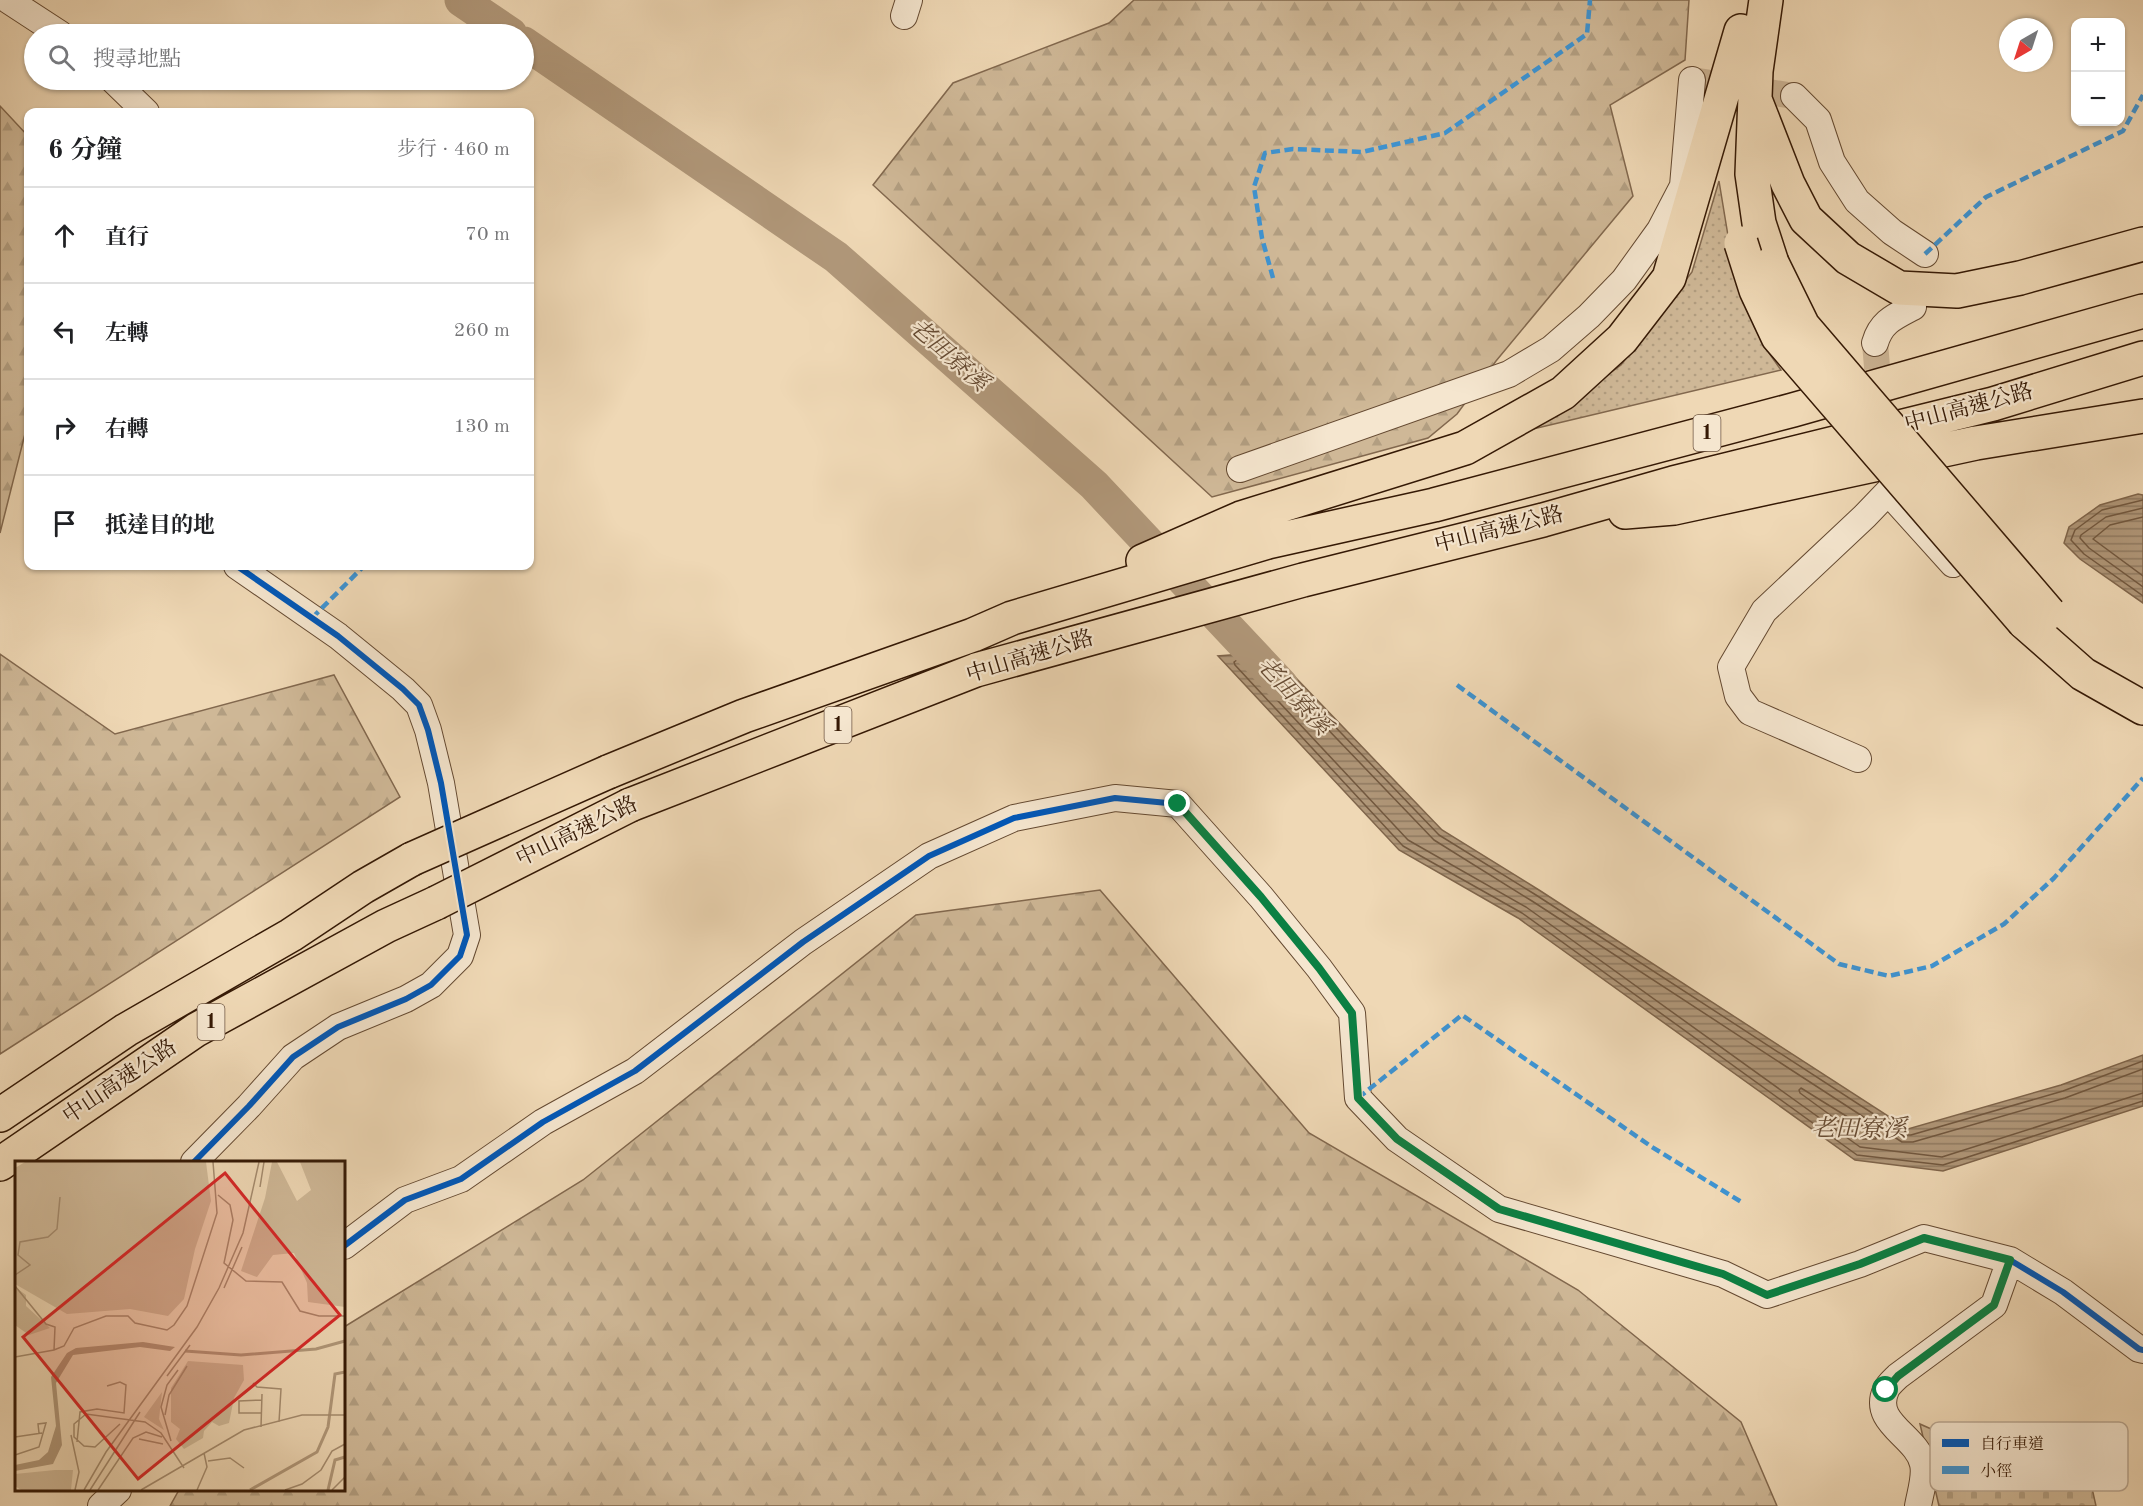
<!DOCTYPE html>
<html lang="zh-TW">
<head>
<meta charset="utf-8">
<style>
	:root { --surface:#fff; --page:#f6f6f6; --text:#202124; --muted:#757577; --line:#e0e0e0 }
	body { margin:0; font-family:"Old Standard TT","Noto Serif TC",serif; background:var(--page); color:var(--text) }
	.controls { position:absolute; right:18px; top:18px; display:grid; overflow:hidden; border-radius:12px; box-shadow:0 2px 4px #0004 }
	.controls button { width:54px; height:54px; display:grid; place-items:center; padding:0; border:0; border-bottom:2px solid var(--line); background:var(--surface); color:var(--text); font:30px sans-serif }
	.compass { position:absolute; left:1999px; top:18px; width:54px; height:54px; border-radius:50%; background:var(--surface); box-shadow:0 2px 4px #0004; rotate:219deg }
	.stop { position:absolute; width:18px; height:18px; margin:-14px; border:4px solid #0b8043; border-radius:50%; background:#fff }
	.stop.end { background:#0b8043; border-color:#fff; box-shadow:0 2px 6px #0008 }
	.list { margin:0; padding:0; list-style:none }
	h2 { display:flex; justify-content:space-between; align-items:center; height:78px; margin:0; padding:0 24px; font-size:26px }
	h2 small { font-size:20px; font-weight:400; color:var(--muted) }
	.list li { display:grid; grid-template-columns:39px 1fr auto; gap:18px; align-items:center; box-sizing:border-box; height:96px; padding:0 24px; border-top:2px solid var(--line) }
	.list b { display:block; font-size:22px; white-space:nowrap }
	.list em { font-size:20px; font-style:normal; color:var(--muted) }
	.icon { flex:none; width:33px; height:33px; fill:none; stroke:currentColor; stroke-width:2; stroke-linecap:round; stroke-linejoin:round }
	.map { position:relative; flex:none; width:2143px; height:1506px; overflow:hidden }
	.search { position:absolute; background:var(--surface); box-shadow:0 2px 4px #0004; left:24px; top:24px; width:510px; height:66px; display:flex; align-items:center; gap:15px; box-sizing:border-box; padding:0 21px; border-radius:33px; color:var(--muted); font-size:22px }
	.panel { position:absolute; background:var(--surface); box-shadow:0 2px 4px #0004; left:24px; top:108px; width:510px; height:462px; border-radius:12px }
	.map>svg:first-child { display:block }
</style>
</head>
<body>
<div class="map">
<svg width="2143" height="1506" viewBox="0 0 2143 1506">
	<defs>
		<pattern id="grass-dots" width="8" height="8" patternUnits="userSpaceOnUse" patternTransform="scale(1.5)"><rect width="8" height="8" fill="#cfb897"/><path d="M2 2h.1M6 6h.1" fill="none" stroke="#b29e81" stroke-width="1.8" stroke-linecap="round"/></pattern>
		<pattern id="forest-firs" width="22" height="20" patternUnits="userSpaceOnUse" patternTransform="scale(1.5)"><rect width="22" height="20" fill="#cfb897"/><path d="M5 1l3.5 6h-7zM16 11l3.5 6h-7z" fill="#b29e81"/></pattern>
		<pattern id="cemetery-stones" width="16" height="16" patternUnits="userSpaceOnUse" patternTransform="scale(1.5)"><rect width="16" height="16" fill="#cfb897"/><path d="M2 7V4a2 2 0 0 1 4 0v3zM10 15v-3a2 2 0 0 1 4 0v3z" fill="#b29e81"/></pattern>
		<pattern id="water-rules" width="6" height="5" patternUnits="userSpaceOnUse" patternTransform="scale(1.5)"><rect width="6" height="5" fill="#b09779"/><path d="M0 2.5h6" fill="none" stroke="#907a61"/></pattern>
	</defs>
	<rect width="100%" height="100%" fill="#efd8b5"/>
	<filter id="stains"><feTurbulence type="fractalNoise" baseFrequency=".00333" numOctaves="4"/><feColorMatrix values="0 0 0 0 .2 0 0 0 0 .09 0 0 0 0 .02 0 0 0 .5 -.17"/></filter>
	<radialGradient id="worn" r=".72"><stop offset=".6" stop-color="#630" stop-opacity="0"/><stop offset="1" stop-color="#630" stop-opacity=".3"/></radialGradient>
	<path fill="url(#grass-dots)" stroke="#82684e" stroke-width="1.5" d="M1719,181L1732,260L1764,346L1781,370L1533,429L1621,365L1692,272Z"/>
	<path fill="url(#forest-firs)" stroke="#82684e" stroke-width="1.5" d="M1134,0H1689L1685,60L1610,105L1633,196L1496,361L1457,414L1428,438L1212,497L873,185L953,83L1109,23Z
		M0,106L28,136V422L0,533Z
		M0,654L115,734L334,675L400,797L0,1054Z
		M1100,890L1309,1133L1578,1290L1741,1422L1777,1506H170L179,1490H344V1327L583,1180L916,915Z"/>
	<path fill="url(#cemetery-stones)" stroke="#82684e" stroke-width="1.5" d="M1920,1424L2005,1462L2092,1488L2096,1506H1939Z"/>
	<path fill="url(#water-rules)" stroke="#7f654b" stroke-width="1.5" d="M2138,494L2143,495V603L2080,559L2064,543L2069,527L2100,505Z
		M1271,652L1442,830L1539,890L1908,1129L2061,1085L2143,1055V1106L1943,1171L1855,1160L1518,918L1399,850L1218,656Z"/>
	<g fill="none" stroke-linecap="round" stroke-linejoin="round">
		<path stroke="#72583f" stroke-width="1.5" d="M2143,500L2102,510L2075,530L2071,540L2084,554L2143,596
			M2143,508L2106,517L2081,535L2080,538L2089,548L2143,587
			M2143,517L2110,525L2093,539L2143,576
			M2143,1061L2063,1091L1911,1135H1906L1536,895L1439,835L1270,659L1237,660L1234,662L1235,665L1403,846L1522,913L1857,1155L1943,1165L2143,1101
			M2143,1069L2065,1098L1913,1142H1902L1532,901L1434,840L1267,666L1250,668L1251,672L1408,840L1526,907L1860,1147L1942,1157L2143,1093
			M1801,1088L1875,1134L1876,1139H1863L1800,1093L1799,1090Z"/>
		<path stroke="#b09779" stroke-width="33" d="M461,0L511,34
			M524,43L836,257L1094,485L1282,685"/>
		<path stroke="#cab292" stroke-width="26" stroke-dasharray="26 13" stroke-linecap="butt" d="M1692,80L1794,96
			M1875,343L1880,402"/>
		<defs>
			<path id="minor" d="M8,0L60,34
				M904,16L909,0
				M113,80L146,112
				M1794,96L1818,120L1832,162L1857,201L1892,232L1925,254
				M1875,343C1881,322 1894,317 1913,307
				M1240,469L1509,374L1551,349L1589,316L1624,280L1660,230L1683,186L1692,80
				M1858,759L1750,712L1738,696L1731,667L1764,611L1865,516L1888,492L1953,564
				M194,1162L249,1106L293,1057L338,1027L406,999L431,985L460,956L467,935L441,783L428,730L419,705L403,689L338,636L237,566
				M344,1246L405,1200L461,1179L543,1122L635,1071L803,942L929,856L1014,818L1115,798L1178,804L1261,897L1319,968L1352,1013L1358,1098L1397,1139L1499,1209L1723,1274L1767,1295L1860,1264L1924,1238L2010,1260L2063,1292L2139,1349L2143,1350
				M101,1506L118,1490
				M1918,1506C1920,1494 1926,1476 1923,1464C1917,1436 1871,1423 1886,1390C1888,1385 1894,1380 1898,1376L1994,1305L2010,1260"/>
			<path id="highway" d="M1766,0L1756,71L1752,174L1759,223L1772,263
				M1756,102L1788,184L1806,219L1848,258L1899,288L1957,291L2020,278L2143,244
				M1625,512L1674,508L1976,443L2143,416
				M1143,561L1241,518L1465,448L1563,393L1622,339L1669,278L1741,31
				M2024,622L2083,674L2143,708
				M608,772L744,716L973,635L1012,618L1268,542L1434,505L1793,410L2143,311
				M630,805L976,670L1303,580L1543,520L1673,483L1993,404L2143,358
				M0,1115L126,1030L291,935L363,887L412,859
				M0,1164L196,1030L386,926L436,903"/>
		</defs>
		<use href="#minor" stroke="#644931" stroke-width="28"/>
		<use href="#highway" stroke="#351905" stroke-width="36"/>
		<use href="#minor" stroke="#f5e6cf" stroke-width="26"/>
		<use href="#highway" stroke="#efd8b5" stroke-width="33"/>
		<defs>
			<path id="highway-bridge" d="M1741,243L1756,290L1778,337L2024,622
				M1772,263L1803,326L2049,613
				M412,859L608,772
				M436,903L630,805"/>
		</defs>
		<use href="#highway-bridge" stroke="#351905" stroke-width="36" stroke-linecap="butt"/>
		<use href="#highway-bridge" stroke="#efd8b5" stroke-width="33"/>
		<path stroke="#3e93d1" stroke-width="4.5" stroke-dasharray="9 4.5" stroke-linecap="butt" d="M1925,254L1986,197L2123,131L2143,95
			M1273,278L1262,238L1254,187L1265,153L1293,149L1362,152L1445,133L1587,34L1590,0
			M312,618L364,566
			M1457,685L1839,964L1889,976L1932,966L2004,924L2054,878L2143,778
			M1358,1098L1462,1015L1652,1147L1743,1203"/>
		<defs>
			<path id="cycleway" d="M194,1162L249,1106L293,1057L338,1027L406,999L431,985L460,956L467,935L441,783L428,730L419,705L403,689L338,636L237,566
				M344,1246L405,1200L461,1179L543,1122L635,1071L803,942L929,856L1014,818L1115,798L1178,804L1261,897L1319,968L1352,1013L1358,1098L1397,1139L1499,1209L1723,1274L1767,1295L1860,1264L1924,1238L2010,1260L2063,1292L2139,1349L2143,1350"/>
		</defs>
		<use href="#cycleway" stroke="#f5e6cf" stroke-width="10"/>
		<use href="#cycleway" stroke="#0057b8" stroke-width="6"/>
	</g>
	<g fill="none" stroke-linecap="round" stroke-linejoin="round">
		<path stroke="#0b8043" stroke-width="8" d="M1178,804L1261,897L1319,968L1352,1013L1358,1098L1397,1139L1499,1209L1723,1274L1767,1295L1860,1264L1924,1238L2010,1260L1994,1305L1898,1376L1886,1390"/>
	</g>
	<g text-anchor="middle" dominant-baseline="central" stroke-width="4.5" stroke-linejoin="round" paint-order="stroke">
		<g fill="#f5e6cf" stroke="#6f5642" stroke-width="1.5">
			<rect x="1693.5" y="415" width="27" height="36" rx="4.5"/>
			<rect x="824.5" y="707" width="27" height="36" rx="4.5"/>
			<rect x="197.5" y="1004" width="27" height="36" rx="4.5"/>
		</g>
		<g font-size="21" font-weight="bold" fill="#351905">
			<text x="1707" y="433">1</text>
			<text x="838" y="725">1</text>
			<text x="211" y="1022">1</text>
		</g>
		<g font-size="22" fill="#351905" stroke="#f5e6cf">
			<text transform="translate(1969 408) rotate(-15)">中山高速公路</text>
			<text transform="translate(1499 530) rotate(-14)">中山高速公路</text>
			<text transform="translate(1030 657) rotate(-17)">中山高速公路</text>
			<text transform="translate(577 832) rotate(-26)">中山高速公路</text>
			<text transform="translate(120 1082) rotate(-34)">中山高速公路</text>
		</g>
		<g font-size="24" font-style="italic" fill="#664b33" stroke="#f5e6cf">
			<text transform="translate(948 356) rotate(41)">老田寮溪</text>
			<text transform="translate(1293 697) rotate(47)">老田寮溪</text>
			<text x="1859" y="1130">老田寮溪</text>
		</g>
	</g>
	<g transform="translate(15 1161)">
		<rect width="330" height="330" fill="#efd8b5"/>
		<path d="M147,231L144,258L149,269L129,256Z" fill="#cfb897"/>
		<path d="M10,1H191L196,40L180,88L169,138L153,155L115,148L52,153L0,123V7ZM257,1H262L282,40L296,29L285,1H330V146L293,141L292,122L279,92L258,94L242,116L226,110L250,37ZM173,200L228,204L229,219L219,237L214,262L204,265L197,261L189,270L188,277L169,288L161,278L165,268L156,261V227ZM40,309H58L56,329H6L0,325V313Z" fill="#cfb897"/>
		<path d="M0,126L11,134V145L35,167L14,174L0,164Z" fill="#cfb897"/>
		<path d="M128,181L160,186L155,190L125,186L58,194L41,222L47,284L38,303L0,310V304L24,299L33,291L41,265L36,216L52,192L61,187Z" fill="#b09779"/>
		<path fill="none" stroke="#b09779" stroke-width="3" d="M170,190L226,194L301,188L330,180M235,329L302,291L313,266L320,213L330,211M313,329L320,299L330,296"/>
		<path fill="none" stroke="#a58c6f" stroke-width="1.5" d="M245,26L249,1M203,34L215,44L218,59L209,102L231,120L267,121L285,150L304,155H330M0,114L15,104L3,94L5,81L33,76L42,68L45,36M0,125L31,163L40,166L39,189M209,127L227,86M0,196L39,189L49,185L59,167L91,155H113L120,162L152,169L159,164L172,145L202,52L198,1M152,215L175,184M238,222L242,226L266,228L264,261M246,252H224V240L247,239M150,254L154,234L172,205M105,263L80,286L69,285L59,276V263L71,253L130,261L146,272L169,307M246,266L247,233M56,274L64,311L60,329M0,276L27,272M124,278L148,283M156,280L146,246L152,224L163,209M62,281L65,251L82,248L109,252L111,224L105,221L92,225M0,294L24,286L31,262L23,263L24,272M193,300L215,297L229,307M69,329L91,291L182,166L204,127L228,72L244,1M75,329L125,251M83,329L118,277L131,271L147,276M126,329L229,269L287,254H330M182,329L192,306L189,292M270,329L287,323L306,309L317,290L330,283M317,329L330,316"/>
		<path fill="#d62828" fill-opacity="0.15" stroke="#d62828" stroke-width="3" d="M210,12L325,154L123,318L8,176Z"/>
		<rect width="330" height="330" fill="none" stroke="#351905" stroke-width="3"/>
	</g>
	<rect x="1930" y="1422" width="198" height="69" rx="9" fill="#f5e6cf" stroke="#bba892" stroke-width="1.5"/>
	<rect x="1942" y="1439" width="27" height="8" fill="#0057b8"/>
	<rect x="1942" y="1466" width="27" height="8" fill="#3e93d1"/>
	<g font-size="16" fill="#351905">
		<text x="1980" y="1449">自行車道</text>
		<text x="1980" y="1476">小徑</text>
	</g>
	<rect width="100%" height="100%" filter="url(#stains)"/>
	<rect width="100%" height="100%" fill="url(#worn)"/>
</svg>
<div class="controls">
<button>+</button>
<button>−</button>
</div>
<svg class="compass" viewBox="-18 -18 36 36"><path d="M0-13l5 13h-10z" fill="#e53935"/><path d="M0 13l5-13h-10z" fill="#757577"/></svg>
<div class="stop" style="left:1886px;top:1390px"></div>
<div class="stop end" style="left:1178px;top:804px"></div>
<div class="search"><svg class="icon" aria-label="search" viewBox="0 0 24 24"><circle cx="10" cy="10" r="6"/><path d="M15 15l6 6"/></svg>搜尋地點</div>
<section class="panel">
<h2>6 分鐘<small>步行 · 460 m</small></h2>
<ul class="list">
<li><svg class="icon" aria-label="ahead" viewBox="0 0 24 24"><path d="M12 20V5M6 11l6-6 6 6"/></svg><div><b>直行</b></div><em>70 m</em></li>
<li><svg class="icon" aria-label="left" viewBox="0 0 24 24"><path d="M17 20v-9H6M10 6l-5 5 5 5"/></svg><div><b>左轉</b></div><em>260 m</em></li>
<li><svg class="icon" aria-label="right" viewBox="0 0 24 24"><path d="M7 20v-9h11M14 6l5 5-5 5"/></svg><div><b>右轉</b></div><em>130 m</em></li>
<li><svg class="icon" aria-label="arrive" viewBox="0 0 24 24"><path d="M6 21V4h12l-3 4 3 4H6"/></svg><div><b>抵達目的地</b></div></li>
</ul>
</section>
</div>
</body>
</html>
